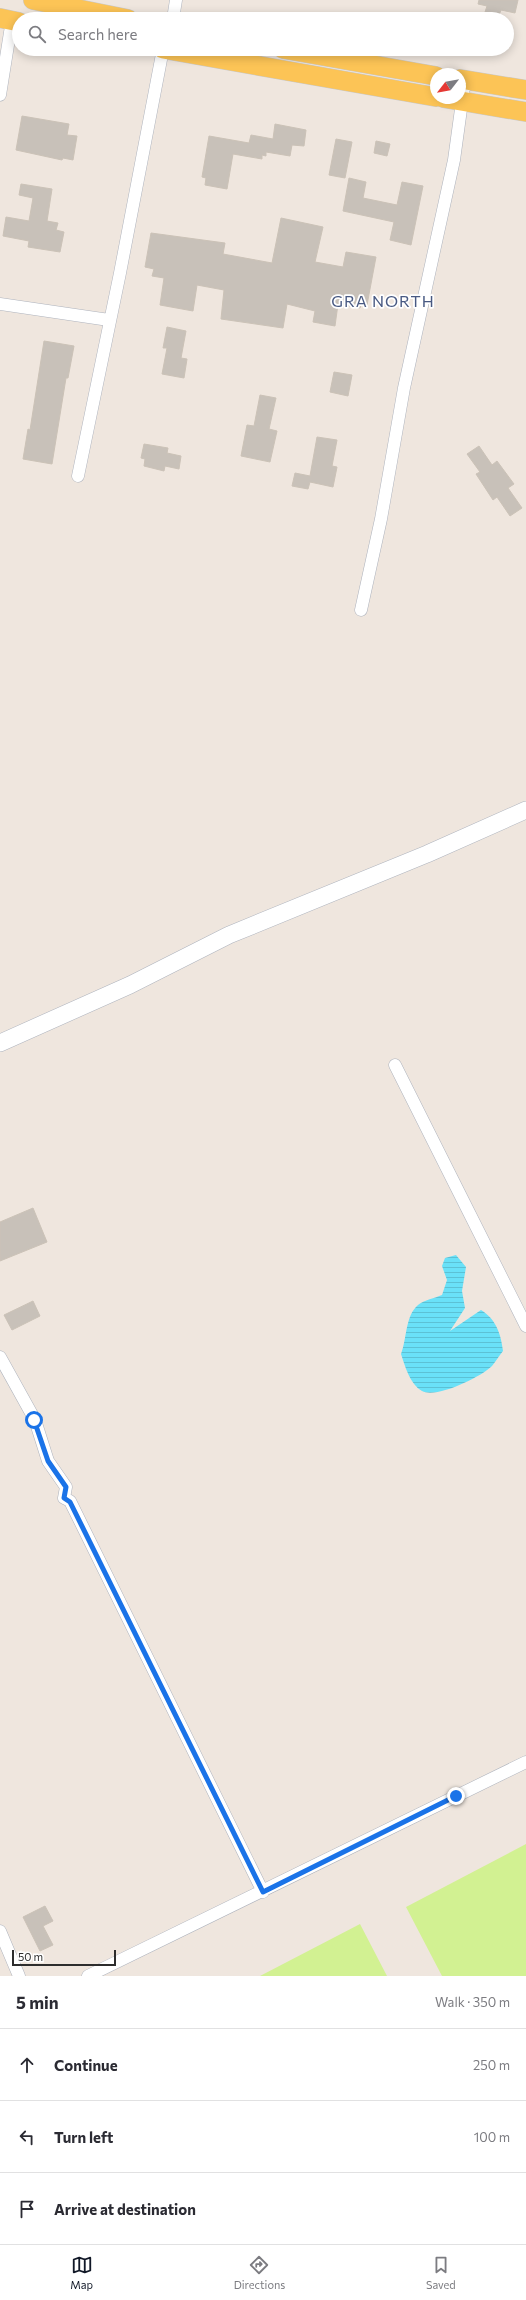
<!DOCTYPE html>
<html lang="en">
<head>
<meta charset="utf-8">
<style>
	:root { --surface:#fff; --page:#f7f7f7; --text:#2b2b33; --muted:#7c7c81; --line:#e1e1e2; --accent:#111827 }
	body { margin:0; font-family:Commissioner,sans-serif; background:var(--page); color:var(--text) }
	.compass { position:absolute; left:430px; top:68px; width:36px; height:36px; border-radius:50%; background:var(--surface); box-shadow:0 2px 10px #0003; rotate:239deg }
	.scale { position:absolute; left:12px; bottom:10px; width:104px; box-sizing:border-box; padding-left:4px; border:2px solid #2d2d2d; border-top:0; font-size:11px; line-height:14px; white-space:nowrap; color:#2d2d2d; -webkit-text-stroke:3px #fff; paint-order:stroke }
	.stop { position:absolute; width:12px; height:12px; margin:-9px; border:3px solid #1a73e8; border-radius:50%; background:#fff }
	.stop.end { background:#1a73e8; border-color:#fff; box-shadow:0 1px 4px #0008 }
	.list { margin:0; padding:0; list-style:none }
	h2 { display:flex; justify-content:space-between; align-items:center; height:52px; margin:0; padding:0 16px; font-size:17px }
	h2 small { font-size:13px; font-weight:400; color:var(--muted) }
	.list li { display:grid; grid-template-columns:26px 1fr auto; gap:12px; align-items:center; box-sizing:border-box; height:72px; padding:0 16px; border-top:1px solid var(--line) }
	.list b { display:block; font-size:15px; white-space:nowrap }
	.list em { font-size:13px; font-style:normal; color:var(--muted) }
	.icon { flex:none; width:22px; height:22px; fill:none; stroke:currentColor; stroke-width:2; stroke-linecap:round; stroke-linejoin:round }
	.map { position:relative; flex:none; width:526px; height:1976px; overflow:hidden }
	.search { position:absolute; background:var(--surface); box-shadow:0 2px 10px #0003; left:12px; right:12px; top:12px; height:44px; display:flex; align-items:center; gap:10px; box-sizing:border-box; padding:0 14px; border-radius:22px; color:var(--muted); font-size:15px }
	.sheet { height:268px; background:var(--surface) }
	nav { display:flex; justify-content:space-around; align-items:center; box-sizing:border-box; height:56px; border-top:1px solid var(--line); background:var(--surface); font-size:11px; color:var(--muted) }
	nav a { display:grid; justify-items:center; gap:2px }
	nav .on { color:var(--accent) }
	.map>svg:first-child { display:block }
</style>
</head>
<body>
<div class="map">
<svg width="526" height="1976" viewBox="0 0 526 1976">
	<defs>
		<pattern id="water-rules" width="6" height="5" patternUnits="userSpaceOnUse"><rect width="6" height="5" fill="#6ae1f8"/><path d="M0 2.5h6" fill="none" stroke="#5cc1d5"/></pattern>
	</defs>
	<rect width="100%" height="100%" fill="#efe6de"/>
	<path fill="#d2f192" d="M526,1844V1976H442L406,1907Z
		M360,1924L387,1976H260Z"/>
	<path fill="url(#water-rules)" d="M456,1255L466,1267L462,1291L465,1308L450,1331L481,1310C496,1319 501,1334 503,1351C499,1356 496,1361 492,1366C481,1377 436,1399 422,1391C410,1384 405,1366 401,1354C407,1339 405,1316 418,1305C424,1300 435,1298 442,1295L447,1280L442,1266L445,1258Z"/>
	<path fill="#c8c1b9" stroke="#cbc2b7" d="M479,0H518L515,13L501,10L499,15L485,12L487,6L478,4Z
		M22,116L69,124L67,135L77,136L73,160L63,158L62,160L16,150Z
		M275,124L306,130L304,146L292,145L290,156L266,152V156L262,155V159L233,154L227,189L205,185L206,178L202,177L209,136L249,143L251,135L273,139Z
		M336,139L352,142L345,178L329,175Z
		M376,141L390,144L387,156L374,153Z
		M349,178L366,182L363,198L397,205L402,182L423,186L411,245L390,240L394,222L343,211Z
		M21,184L52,189L47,221L58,223L56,230L64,232L60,252L28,247L29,241L3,236L6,217L29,221L33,198L19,195Z
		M281,218L323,227L315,262L343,267L346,252L376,257L367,305L361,304L360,308L338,304L335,326L313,322L315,311L287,304L283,328L221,319L224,290L197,285L193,311L160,305L164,278L152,276L154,269L145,267L151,233L225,243L223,254L272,263Z
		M167,327L186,331L181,358L187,359L184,378L162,374L167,348H163Z
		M44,341L74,346L68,378H66L52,464L23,459L28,429L30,430Z
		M334,372L352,375L348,396L330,392Z
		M260,395L276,398L269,429L277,431L270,462L241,456L247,425L254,426Z
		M317,437L337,440L332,466L337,467L333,487L310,482L308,489L292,486L295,473L310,476Z
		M144,444L168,448L167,453L181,456L179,469L165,466L164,471L144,466L145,459L141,458Z
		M479,446L492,465L497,461L514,484L508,488L522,508L510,516L497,497L493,500L476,474L480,472L467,454Z
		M33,1208L47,1242L0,1261V1222Z
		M33,1301L40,1316L12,1330L4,1315Z
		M45,1906L53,1921L43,1926L53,1945L40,1951L23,1917Z"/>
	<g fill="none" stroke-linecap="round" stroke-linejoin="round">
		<defs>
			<path id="street" d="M173,19L176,0
				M0,95L12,20
				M0,304L109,320
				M78,476L120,273L163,49
				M361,610L381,519L404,388L454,160L465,80
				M395,1065L526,1326
				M0,1357L35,1420L48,1461L66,1487L64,1498L70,1501L263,1892
				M0,1931L19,1976
				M88,1976L526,1762"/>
			<path id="secondary" d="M0,1043L130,985L229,935L427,854L526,810"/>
			<path id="primary" d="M33,0L128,19
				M0,18L19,22
				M163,49L436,97
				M283,49L436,76
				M460,79L526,90
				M443,98L526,112"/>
		</defs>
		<use href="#street" stroke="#aeb3bd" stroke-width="13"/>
		<use href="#secondary" stroke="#aeb3bd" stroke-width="18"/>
		<use href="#primary" stroke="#c8c8c8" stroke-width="20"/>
		<use href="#street" stroke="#fff" stroke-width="12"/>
		<use href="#secondary" stroke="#fff" stroke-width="17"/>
		<use href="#primary" stroke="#fcc456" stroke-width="19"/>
	</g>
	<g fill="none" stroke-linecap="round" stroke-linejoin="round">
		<path stroke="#1a73e8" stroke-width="5" d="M34,1420L48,1461L66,1487L64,1498L70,1502L263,1892L456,1796"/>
	</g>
	<g text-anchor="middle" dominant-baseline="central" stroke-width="3.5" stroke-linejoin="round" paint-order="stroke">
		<g font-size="16" letter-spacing="1" fill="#485982" stroke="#fff">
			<text x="383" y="300">GRA NORTH</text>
		</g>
	</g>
</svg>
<svg class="compass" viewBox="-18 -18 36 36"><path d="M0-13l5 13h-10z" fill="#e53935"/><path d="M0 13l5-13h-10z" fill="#7c7c81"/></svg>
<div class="scale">50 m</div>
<div class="stop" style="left:34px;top:1420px"></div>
<div class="stop end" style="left:456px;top:1796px"></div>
<div class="search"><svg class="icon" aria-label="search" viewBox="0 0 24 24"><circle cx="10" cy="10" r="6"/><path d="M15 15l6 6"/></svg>Search here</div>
</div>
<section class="sheet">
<h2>5 min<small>Walk · 350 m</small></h2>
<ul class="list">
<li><svg class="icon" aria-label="ahead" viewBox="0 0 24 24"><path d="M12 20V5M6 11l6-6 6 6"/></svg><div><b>Continue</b></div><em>250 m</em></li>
<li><svg class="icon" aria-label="left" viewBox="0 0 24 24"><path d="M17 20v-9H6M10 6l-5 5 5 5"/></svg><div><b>Turn left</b></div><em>100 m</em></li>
<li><svg class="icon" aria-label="arrive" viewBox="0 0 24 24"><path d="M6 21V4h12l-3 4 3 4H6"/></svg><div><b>Arrive at destination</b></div></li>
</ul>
</section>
<nav>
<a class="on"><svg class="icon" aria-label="map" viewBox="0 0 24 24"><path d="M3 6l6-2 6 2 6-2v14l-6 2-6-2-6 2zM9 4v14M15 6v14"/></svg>Map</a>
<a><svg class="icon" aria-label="directions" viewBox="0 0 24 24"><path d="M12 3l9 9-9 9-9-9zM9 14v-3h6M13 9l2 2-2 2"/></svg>Directions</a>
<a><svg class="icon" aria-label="saved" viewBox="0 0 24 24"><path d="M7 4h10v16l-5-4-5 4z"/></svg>Saved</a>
</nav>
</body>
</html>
